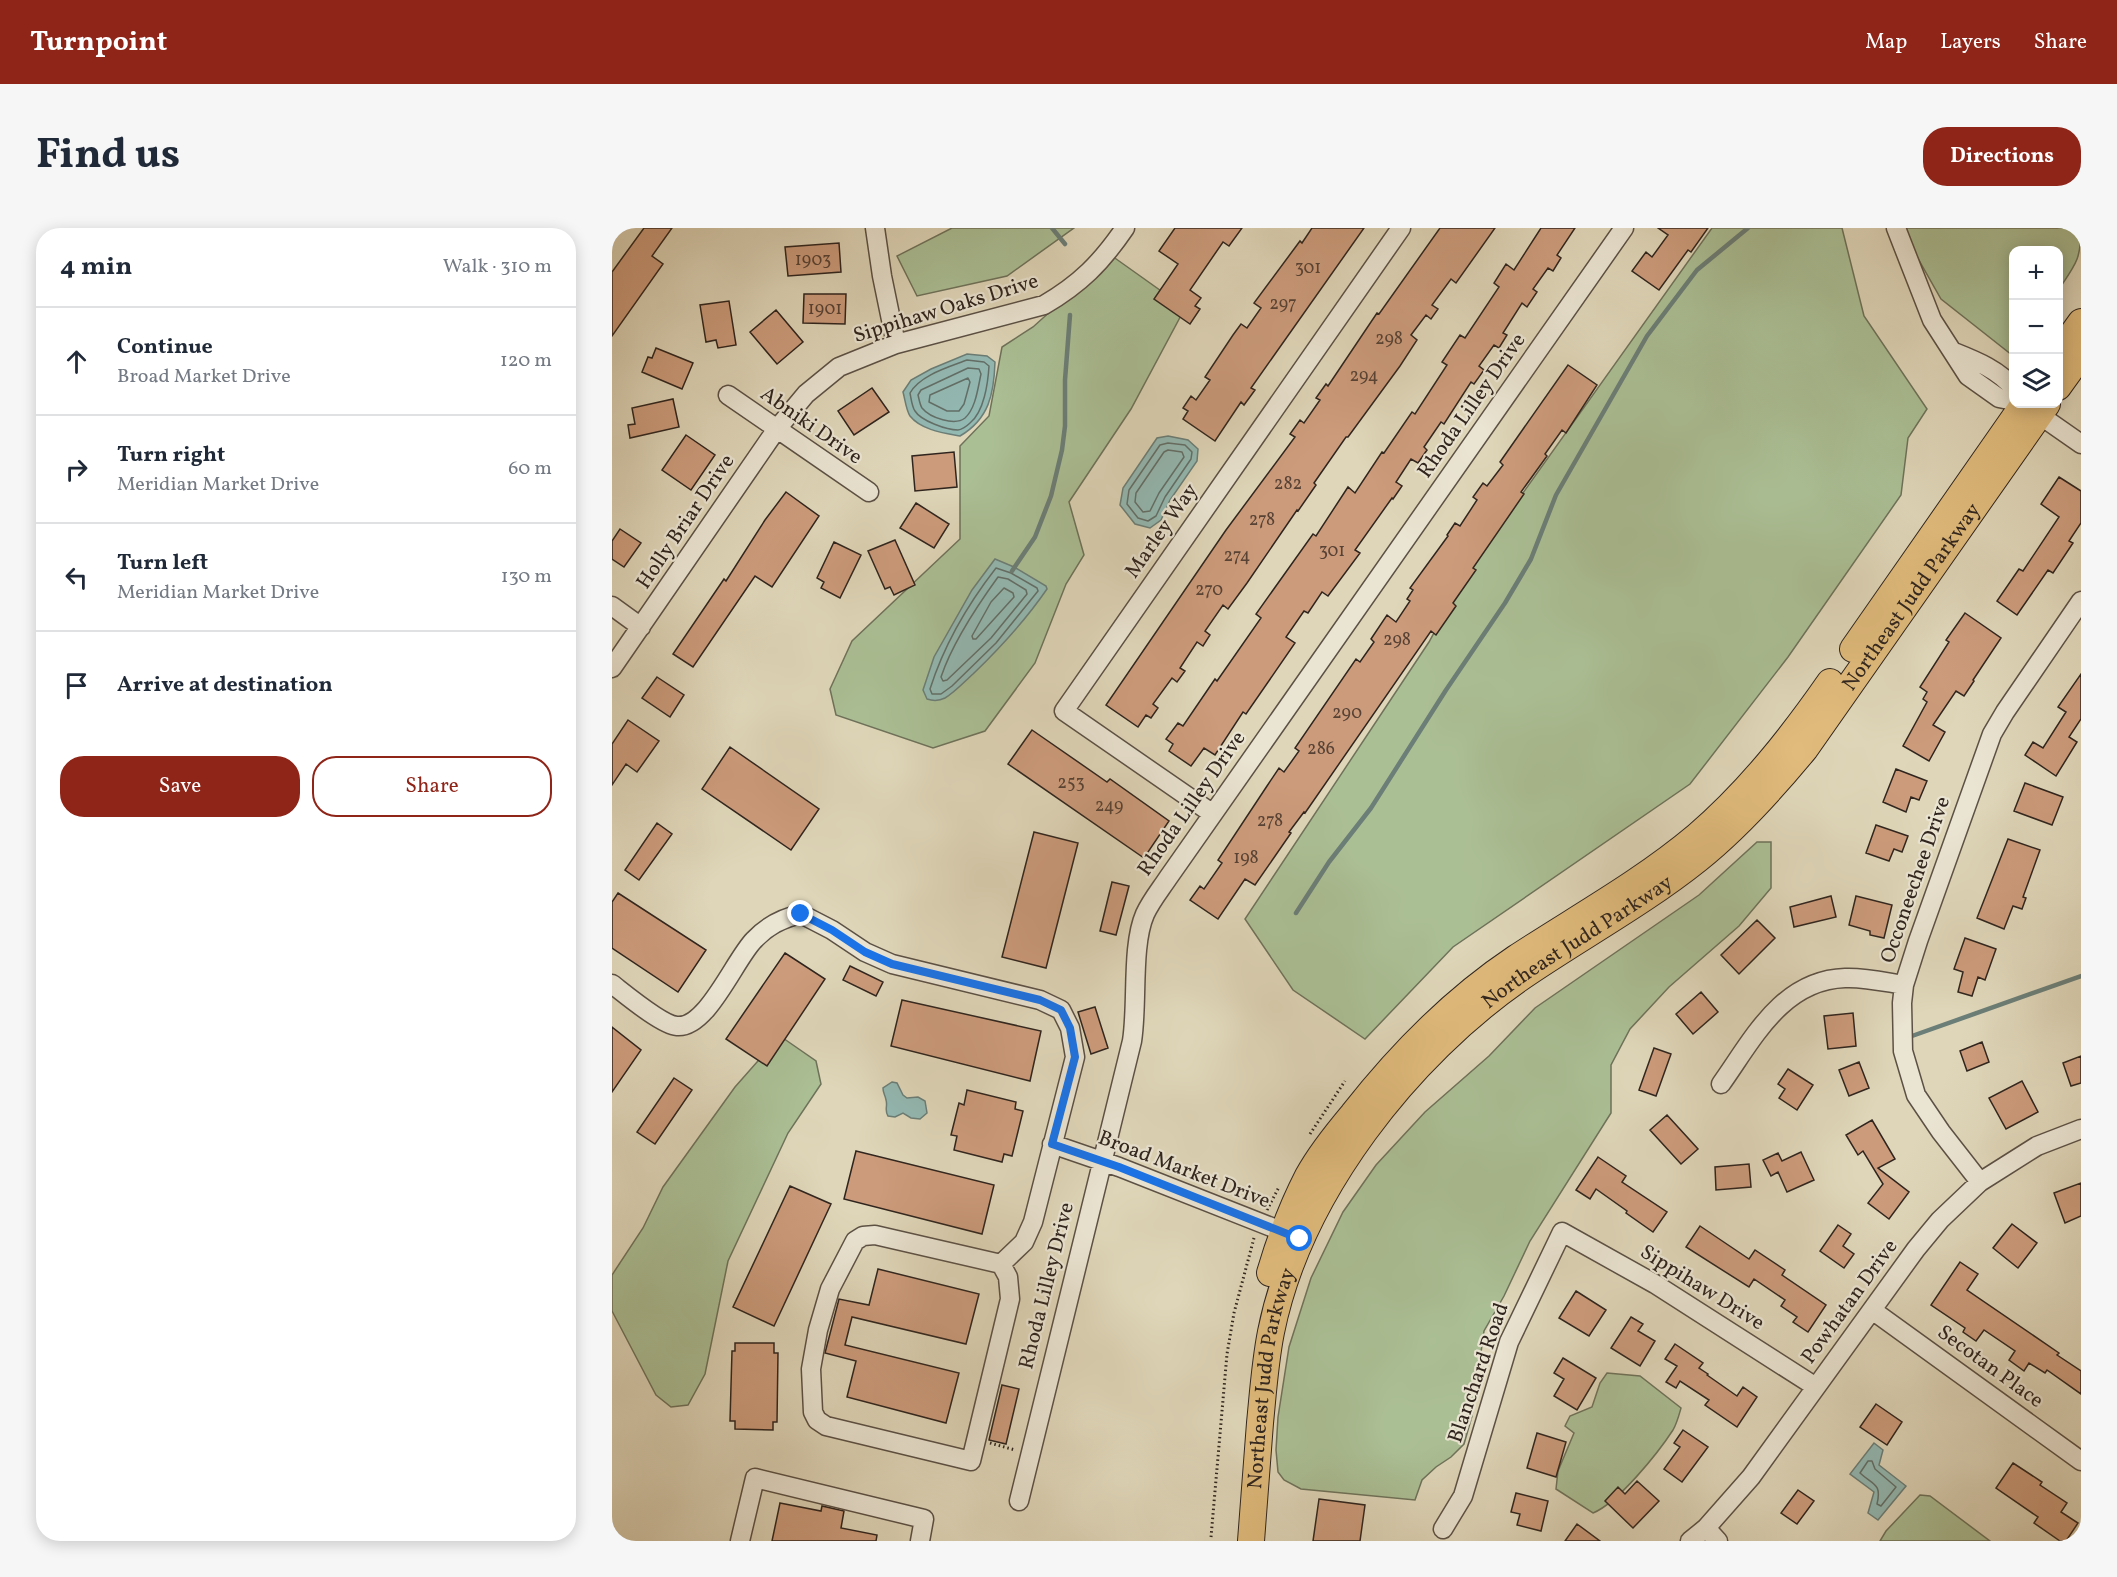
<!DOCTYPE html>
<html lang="en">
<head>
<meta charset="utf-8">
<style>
	:root { --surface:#fff; --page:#f6f6f7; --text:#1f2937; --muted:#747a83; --line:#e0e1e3; --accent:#8f2418 }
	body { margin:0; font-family:Vollkorn,serif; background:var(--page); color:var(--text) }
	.controls { position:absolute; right:18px; top:18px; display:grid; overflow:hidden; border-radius:12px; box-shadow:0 3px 15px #0003 }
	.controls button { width:54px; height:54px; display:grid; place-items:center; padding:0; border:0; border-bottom:2px solid var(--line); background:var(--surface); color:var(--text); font:30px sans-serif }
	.stop { position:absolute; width:18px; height:18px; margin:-14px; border:4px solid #1a73e8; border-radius:50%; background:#fff }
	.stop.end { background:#1a73e8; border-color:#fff; box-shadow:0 2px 6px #0008 }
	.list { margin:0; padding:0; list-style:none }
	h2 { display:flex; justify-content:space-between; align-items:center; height:78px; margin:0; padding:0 24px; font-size:26px }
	h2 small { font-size:20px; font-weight:400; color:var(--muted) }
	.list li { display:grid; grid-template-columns:39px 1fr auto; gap:18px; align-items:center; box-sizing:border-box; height:108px; padding:0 24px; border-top:2px solid var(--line) }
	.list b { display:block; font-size:22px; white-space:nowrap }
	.list p { margin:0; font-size:20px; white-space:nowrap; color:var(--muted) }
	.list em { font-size:20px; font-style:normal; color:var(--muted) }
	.actions { display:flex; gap:12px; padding:18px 24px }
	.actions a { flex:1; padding:14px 0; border:2px solid var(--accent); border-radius:24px; text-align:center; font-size:21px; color:var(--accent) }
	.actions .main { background:var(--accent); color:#fff }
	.icon { flex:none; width:33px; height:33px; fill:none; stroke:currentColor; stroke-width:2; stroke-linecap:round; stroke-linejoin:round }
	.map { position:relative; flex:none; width:1469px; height:1313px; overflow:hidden; border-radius:24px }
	header { display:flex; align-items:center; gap:36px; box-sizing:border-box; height:84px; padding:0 30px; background:var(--accent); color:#fff }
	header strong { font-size:28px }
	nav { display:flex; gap:33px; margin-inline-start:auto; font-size:21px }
	.intro { display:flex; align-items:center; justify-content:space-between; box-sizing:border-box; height:144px; padding:0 36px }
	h1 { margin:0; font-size:42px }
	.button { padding:15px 27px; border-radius:24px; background:var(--accent); color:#fff; font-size:21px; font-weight:700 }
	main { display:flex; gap:36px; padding:0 36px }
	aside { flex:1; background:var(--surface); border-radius:24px; box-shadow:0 3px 15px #0003 }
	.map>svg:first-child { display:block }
</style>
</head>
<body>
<header>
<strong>Turnpoint</strong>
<nav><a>Map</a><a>Layers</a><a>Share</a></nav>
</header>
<div class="intro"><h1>Find us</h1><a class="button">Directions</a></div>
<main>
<aside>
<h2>4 min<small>Walk · 310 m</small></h2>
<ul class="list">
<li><svg class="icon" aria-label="ahead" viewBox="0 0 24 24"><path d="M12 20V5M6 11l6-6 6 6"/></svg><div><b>Continue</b><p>Broad Market Drive</p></div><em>120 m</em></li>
<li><svg class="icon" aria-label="right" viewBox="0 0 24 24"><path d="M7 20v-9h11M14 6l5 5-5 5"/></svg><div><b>Turn right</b><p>Meridian Market Drive</p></div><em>60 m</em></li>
<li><svg class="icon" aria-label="left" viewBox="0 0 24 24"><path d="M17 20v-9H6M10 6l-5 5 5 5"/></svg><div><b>Turn left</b><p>Meridian Market Drive</p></div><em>130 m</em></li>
<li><svg class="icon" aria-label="arrive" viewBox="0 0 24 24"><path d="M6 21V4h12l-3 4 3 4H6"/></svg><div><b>Arrive at destination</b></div></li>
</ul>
<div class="actions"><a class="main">Save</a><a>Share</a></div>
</aside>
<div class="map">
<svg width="1469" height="1313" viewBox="0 0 1469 1313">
	<rect width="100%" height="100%" fill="#dfd6b9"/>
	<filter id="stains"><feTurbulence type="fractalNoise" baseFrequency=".00333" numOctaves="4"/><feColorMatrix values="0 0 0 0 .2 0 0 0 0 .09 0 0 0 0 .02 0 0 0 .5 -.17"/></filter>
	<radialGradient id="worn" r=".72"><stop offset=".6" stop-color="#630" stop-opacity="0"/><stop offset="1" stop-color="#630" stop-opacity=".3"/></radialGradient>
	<path fill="#abbf95" stroke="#6e725a" stroke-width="1.5" d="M340,0H462L395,48L305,68L285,28Z
		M1100,0H1230L1252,88L1315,181L1296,210L1289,267L1176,429L1078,556L841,719L753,811L681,762L633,691L817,414L856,342Z
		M1294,0H1469C1469,31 1464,36 1447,61L1446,22H1402V125L1400,127L1329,71L1300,20Z
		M500,28L573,80L519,181L457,274L472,327L454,356L423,435L373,503L321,520L224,487L218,461L240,413L348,311V218L377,188L390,119L421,99Z
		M1145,614H1159V660L1127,698L1057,759L1018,801L999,837V885L918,1013L892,1068L872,1103L860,1188L852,1216L839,1229L824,1239L810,1252L803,1272L689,1261L672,1252L666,1244L664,1222L666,1189L677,1119L699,1050L731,984L764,937L813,884L877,828L923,780L1087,667Z
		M168,808L204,833L209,856L176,905L116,1033L93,1146L76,1177L59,1179L44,1167L0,1083V1047L31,1000L51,959L123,859Z
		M995,1145L1028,1148L1069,1180C1067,1187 1065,1195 1061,1202C1046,1225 1006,1275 981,1285L944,1261L946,1243L962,1205L953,1198L958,1188L980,1179L988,1155Z
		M1308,1267L1318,1268L1378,1313H1268L1274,1303Z"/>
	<path fill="#93b9b3" stroke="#6b7e77" stroke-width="1.5" d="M355,126L375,128L383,134C382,166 377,191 348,208C332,205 309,202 298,188C294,182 293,171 291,164L299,152L319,141Z
		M556,208L576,212L586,221L585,233L558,272L549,292L538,300L523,296L508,277L511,260L545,210Z
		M383,331L402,339L434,358L435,361C413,393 388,420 361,446C352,454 343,464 333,470C327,473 321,473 315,471L311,462L322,429L360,362Z
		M280,854L285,855L291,867L295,870L306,869L313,873L315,885L308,891L299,890L291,885L283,889L276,888C272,882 276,878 274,872C273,866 271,866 271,860Z
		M1262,1215L1271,1222L1267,1237L1294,1258L1266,1292L1256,1285L1262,1264L1238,1246Z"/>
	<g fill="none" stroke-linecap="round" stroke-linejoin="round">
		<path stroke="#626f68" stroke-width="1.5" d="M355,132L372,134L377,138C376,155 372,184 358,195C355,198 349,202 346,202C335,202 309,193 303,183C300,179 299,170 298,165C308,147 337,139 355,132Z
			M356,140L367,141L369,146C366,159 364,180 353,190C343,198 318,190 310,180C308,177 307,171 306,167L309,162Z
			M356,150L358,154L352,176L347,183H335L317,174L318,167Z
			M556,215L573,217L580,224L579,231L553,269L544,288L536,293L526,290L515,276L517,262L548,217Z
			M556,222L570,224L572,229L547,265L538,283L531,284L523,274L524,265L552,224Z
			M384,340L399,345L425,360L426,363L384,415L340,458L329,466H320L318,461C332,417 356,376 384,340Z
			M386,349L396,351L414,362L415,366L379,410L335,452L331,453L329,449C340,416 365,378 386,349Z
			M392,360L401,365L402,369L364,411H361L360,408L379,374Z
			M1256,1233H1260L1263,1241L1284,1259L1269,1278L1265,1276C1270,1255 1261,1257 1248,1245Z"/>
		<path stroke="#6b7e77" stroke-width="4.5" d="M440,0L453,16
			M400,343L423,309L439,268L450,222L453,198V152L458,87
			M684,685L717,634L759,580L834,462L893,375L919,331L944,267L1035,108L1085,42L1136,0
			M1300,808L1469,748"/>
	</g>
	<path fill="#cc9b7b" stroke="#30251e" stroke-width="1.5" d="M32,0H60L40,28L51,36L0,108V44Z
		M563,0H630L617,18L611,14L578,62L589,70L583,78L588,81L578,96L542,71L566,36L547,23Z
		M700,0H752L639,160L643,162L632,177L629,174L603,213L571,191L576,183L571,180L579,168L584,172L598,152L593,149L621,107L629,96L635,100L649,80L642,75L688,13L690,15Z
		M828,0H883L844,55L839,51L820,77L826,81L819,91L814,87L799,107L805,112L788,138L736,209H734L702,255L704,257L686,283L685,282L635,355L616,381L611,377L593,403L598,407L591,418L585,414L568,440L573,443L565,454L560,450L541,476L546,480L539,490L534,487L526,499L494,477L614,302L683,209L678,206L688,192L692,195L708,172L704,170L714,156L716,158L765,85L767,86Z
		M929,0H963L945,27L949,30L941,43L936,40L921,61L925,64L915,79L910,75L891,105L895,107L887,120L882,117L867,138L872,142L862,156L859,154L832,196L829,194L812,219L815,222L806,235L799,231L784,254L790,258L781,271L780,270L743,322L748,325L716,368L710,364L696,385L692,383L674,409L683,415L634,486L631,484L603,527L592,520L579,538L557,523L561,516L554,511L566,495L571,498L603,451L605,453L649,390L644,386L701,306L704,308L736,259L743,265L770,224L772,225L800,184L803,186L835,137L830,134L848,107L853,110L887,59L882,55L894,36L902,42Z
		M1046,0H1096L1079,24L1076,22L1047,62L1020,43L1034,24L1040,29L1056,7Z
		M227,15L229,44L176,48L173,19Z
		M192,66H234L233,96L191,95Z
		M117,73L124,117L106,120L104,112L94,114L88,77Z
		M164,82L191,114L165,136L138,104Z
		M44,120L81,135L70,161L30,144L36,129L40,130Z
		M956,137L985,157L954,205L950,202L933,226L935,228L909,264L912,266L861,340L864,342L841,375L844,378L824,407L819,403L693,585L692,584L677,604L679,605L643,657L633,651L606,691L578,672L588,658L592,661L610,635L606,632L655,558L667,540L672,544L687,523L683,520L744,431L748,434L762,414L759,411L775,387L784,394L798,373L795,371L801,362L798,360L836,308L835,307L843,295L848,298L865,272L861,269L871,255L875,258L891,237L888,234Z
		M260,160L277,184L242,207L226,183Z
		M61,171L67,199L18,210L16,197L23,196L20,180Z
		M74,207L103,227L79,262L50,242Z
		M342,224L345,259L303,263L300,228Z
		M1447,249L1469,263V295L1457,313L1461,315L1441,345L1436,342L1405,387L1385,373L1407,341L1411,343L1447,289L1429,276Z
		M174,264L207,288L160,359L143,348L81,439L61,426L112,351L114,353L153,292Z
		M304,275L337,296L322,320L288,300Z
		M8,301L29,315L12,339L0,331V313Z
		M283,312L303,357L282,367L278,359L273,361L256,323Z
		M222,314L249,327L228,370L209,360L212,354L205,350Z
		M1353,385L1389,410L1361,452L1362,453L1352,468L1344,463L1321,497L1333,504L1317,533L1291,518L1315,474L1311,471L1315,464L1308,459L1337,414L1334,412Z
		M1469,446V491L1457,509L1465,514L1444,548L1413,527L1421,514L1431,520L1454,484L1446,479Z
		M45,449L72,467L58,489L30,470Z
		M16,492L47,513L25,544L14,536L0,557V516Z
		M420,502L495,554L498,551L557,593L532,630L396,536Z
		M118,519L207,581L179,622L90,561Z
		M1284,541L1315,553L1307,572L1299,569L1294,584L1271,574Z
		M1413,555L1451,569L1440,597L1402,583Z
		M45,595L60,606L27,652L13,642Z
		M1264,597L1296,608L1290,624L1282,621L1277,633L1254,625Z
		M422,604L466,615L434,740L390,729Z
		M1396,611L1428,622L1411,669L1414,670L1410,681L1401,678L1392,701L1365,690Z
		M500,654L517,658L504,707L488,703Z
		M6,665L94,722L66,764L0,720V674Z
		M1219,668L1224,689L1182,699L1178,679Z
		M1244,668L1280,677L1272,710L1258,707V703L1237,697Z
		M1145,692L1163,710L1127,746L1109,727Z
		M1353,710L1384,721L1373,752L1366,749L1360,768L1346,764L1351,744L1342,741Z
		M173,725L213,751L155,838L114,811Z
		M238,738L271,754L264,768L231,752Z
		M1089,764L1106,784L1081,806L1064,786Z
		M290,772L429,803L418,853L279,818Z
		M483,779L496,820L479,826L466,784Z
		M1241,785L1244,818L1216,821L1212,788Z
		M0,799L29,822L0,864Z
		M1370,814L1377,834L1355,843L1348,823Z
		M1042,820L1059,826L1044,868L1027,862Z
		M1469,828V855L1459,858L1451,835Z
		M1247,834L1257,860L1237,868L1227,842Z
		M1176,841L1201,857L1185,882L1167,870L1173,861L1166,856Z
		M62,850L80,862L43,916L25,904Z
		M1410,853L1426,884L1394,901L1377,870Z
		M355,862L404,874L403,881L411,883L400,928L392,926L390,934L342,922L345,908L339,907L347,875L352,877Z
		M1055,887L1086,921L1069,936L1038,902Z
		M1260,892L1283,931L1266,940L1297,964L1277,991L1256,975L1271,956L1251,923L1246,927L1234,907Z
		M244,923L382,957L370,1006L232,971Z
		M1189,924L1202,952L1175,964L1166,944L1159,948L1151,932L1166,925L1170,933Z
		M986,929L1014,948L1010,954L1055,984L1041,1004L1014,985L1015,983L984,961L978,971L964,962Z
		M1137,936L1139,959L1104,962L1103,939Z
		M1469,955V988L1453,995L1442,965Z
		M178,958L219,976L162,1098L121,1079Z
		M1400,996L1425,1015L1406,1040L1381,1020Z
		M1226,997L1239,1006L1231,1018L1242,1026L1232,1040L1208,1023Z
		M1088,998L1137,1031L1143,1022L1173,1042L1170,1047L1214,1077L1196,1104L1181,1094L1185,1089L1169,1078L1173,1072L1142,1051L1137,1059L1074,1019Z
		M1348,1034L1366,1046L1355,1062L1447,1125L1445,1127L1469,1143V1166L1435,1142L1433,1145L1417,1135L1412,1143L1397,1132L1403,1123L1372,1102L1364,1113L1351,1104L1353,1100L1319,1077Z
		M266,1041L367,1066L354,1116L240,1089L233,1117L347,1145L334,1195L235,1169L244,1133L213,1125L227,1071L257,1077Z
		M964,1063L994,1082L977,1108L947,1090Z
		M1019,1089L1031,1096L1026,1103L1043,1113L1028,1138L999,1120Z
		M123,1115H162V1125H166L165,1194H161V1202L123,1201V1193H118L120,1123H123Z
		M1063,1116L1091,1135L1087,1140L1096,1146L1095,1147L1125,1168L1131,1159L1145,1169L1125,1199L1093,1177L1097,1172L1068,1153L1064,1160L1054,1154L1065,1138L1053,1131Z
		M951,1130L984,1150L965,1182L942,1168L952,1151L942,1145Z
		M390,1157L407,1161L394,1216L377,1212Z
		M1264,1176L1290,1194L1275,1217L1248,1199Z
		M1071,1202L1096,1219L1070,1254L1052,1241L1068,1219L1062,1215Z
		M925,1205L954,1214L944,1249L915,1240Z
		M1401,1235L1430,1254L1428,1257L1455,1275L1449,1284L1466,1295L1454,1313H1448L1422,1295L1426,1289L1384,1260Z
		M1025,1253L1047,1273L1021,1300L993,1273L1006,1259L1013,1266Z
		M1186,1262L1202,1273L1185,1296L1169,1285Z
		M904,1265L936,1273L929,1303L905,1297L908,1286L899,1284Z
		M707,1271L753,1277L748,1313H701Z
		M168,1275L209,1283L210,1278L232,1283L229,1300L265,1307L264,1313H160Z
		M965,1296L988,1313H953Z"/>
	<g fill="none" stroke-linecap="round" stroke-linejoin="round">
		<defs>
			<path id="minor" d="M263,0L270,48L284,116
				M1284,0L1320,92L1356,148L1387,170L1402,173
				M1342,124C1362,132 1388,142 1402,161
				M116,167L257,264
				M1419,181L1469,216
				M0,378L29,399
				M0,440L164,202L194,166L227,139L284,116L432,77C468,56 489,35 513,0
				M601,586L452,483L789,0
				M0,756C13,766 50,797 65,798C95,801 123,731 142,712C155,698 170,690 189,686L220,702L253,724L280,736L428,772L449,782L458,800L463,829L421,994L412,1014L389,1036L263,1007L251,1008L243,1013L218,1061L206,1102L199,1141L201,1184L205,1192L214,1198L359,1233L398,1071L396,1049L389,1036
				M1109,856C1141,811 1170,752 1233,750C1252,749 1273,754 1292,757
				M440,916L507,939L682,1008
				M1368,954L1329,904L1304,867L1291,823L1290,775L1292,757L1306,713L1380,506L1393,484L1469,373
				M1260,1082L1469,1233
				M407,1273L520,813C526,776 519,718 533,686C539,673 548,662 556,650L1012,0
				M1094,1300L1106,1313
				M831,1301L851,1268L897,1114L950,1004L1043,1056L1204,1159
				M128,1313L143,1250L312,1291L308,1313
				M1078,1313L1094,1300L1139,1249L1304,1021L1328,992L1368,954L1425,918L1469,901"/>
			<g id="highway">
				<path d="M1446,126L1469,94"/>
				<path d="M1446,159L1469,127"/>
				<path d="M1241,421L1412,176"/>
				<path d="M658,1045C668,1011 680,979 696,948C708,926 725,905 741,886C788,826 841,772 904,730C965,690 1029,655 1085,608C1137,563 1179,510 1218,454"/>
				<path id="s1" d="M639,1313C642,1274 645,1235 648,1195C651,1165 653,1134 659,1104C687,965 796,827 911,748C968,709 1031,675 1086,631C1126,599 1160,561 1193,521L1435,176"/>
			</g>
		</defs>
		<use href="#minor" stroke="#5c5145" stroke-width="21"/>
		<use href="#highway" stroke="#30251e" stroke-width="28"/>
		<path stroke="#30251e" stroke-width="3" stroke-dasharray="1.5 3" stroke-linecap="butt" d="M698,906L733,853
			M655,982L667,959
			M378,1215L403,1222
			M599,1309L615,1126L622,1085L642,1010"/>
		<use href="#minor" stroke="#eae4d2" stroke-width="18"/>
		<use href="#highway" stroke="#e0bb7c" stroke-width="26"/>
	</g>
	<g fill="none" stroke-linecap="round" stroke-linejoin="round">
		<path stroke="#1a73e8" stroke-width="8" d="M189,686L220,702L253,724L280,736L428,772L449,782L458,800L463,829L440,916L507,939L688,1011"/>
	</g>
	<g text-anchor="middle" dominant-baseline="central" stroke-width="4.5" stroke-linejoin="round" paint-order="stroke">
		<g font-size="18" fill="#574235">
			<text x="201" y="32">1903</text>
			<text x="696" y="40">301</text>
			<text x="671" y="76">297</text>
			<text x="213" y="81">1901</text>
			<text x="777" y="111">298</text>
			<text x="752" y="148">294</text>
			<text x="676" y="256">282</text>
			<text x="650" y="292">278</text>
			<text x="720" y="323">301</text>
			<text x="625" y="328">274</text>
			<text x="597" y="362">270</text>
			<text x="785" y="412">298</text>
			<text x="735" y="485">290</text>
			<text x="709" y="521">286</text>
			<text x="459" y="555">253</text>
			<text x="497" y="578">249</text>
			<text x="658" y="593">278</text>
			<text x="634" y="630">198</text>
		</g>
		<g font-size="21" fill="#30251e" stroke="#eae4d2">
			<text transform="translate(334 81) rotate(-17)">Sippihaw Oaks Drive</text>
			<text transform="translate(860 178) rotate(-55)">Rhoda Lilley Drive</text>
			<text transform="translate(199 198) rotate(35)">Abniki Drive</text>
			<text transform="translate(74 294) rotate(-56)">Holly Briar Drive</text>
			<text transform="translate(550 303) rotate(-55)">Marley Way</text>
			<text stroke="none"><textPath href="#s1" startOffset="1206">Northeast Judd Parkway</textPath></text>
			<text transform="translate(580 576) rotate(-55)">Rhoda Lilley Drive</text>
			<text transform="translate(1304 652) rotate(-71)">Occoneechee Drive</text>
			<text stroke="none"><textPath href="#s1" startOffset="720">Northeast Judd Parkway</textPath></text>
			<text transform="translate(572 942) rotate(21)">Broad Market Drive</text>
			<text transform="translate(435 1058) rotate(-76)">Rhoda Lilley Drive</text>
			<text transform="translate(1090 1060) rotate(32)">Sippihaw Drive</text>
			<text transform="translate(1238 1074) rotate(-54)">Powhatan Drive</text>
			<text transform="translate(1378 1139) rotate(36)">Secotan Place</text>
			<text transform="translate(867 1145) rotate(-71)">Blanchard Road</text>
			<text stroke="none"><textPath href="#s1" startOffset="164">Northeast Judd Parkway</textPath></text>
		</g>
	</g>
	<rect width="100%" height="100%" filter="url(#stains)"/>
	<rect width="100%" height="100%" fill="url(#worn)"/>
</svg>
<div class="controls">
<button>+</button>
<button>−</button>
<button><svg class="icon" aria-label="layers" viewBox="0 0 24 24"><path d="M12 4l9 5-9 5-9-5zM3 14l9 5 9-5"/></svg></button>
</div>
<div class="stop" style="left:688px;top:1011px"></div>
<div class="stop end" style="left:189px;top:686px"></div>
</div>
</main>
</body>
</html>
